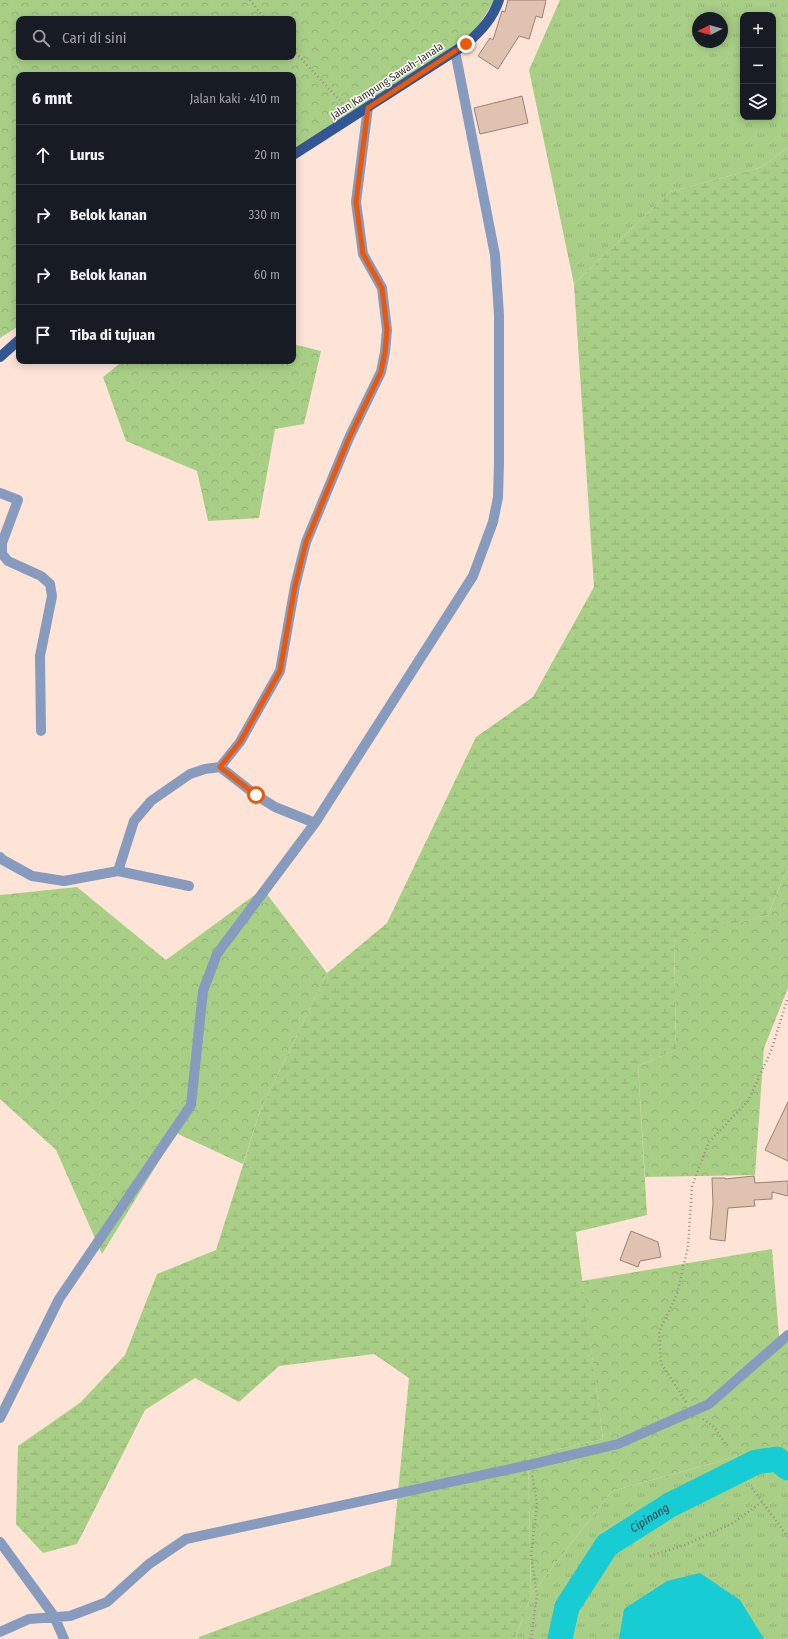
<!DOCTYPE html>
<html lang="id">
<head>
<meta charset="utf-8">
<style>
	:root { --surface:#171b24; --page:#242831; --text:#f1f3f6; --muted:#9ea1a6; --line:#363941 }
	body { margin:0; font-family:"Fira Sans Condensed",sans-serif; background:var(--page); color:var(--text) }
	.controls { position:absolute; right:12px; top:12px; display:grid; overflow:hidden; border-radius:8px; box-shadow:0 2px 10px #0003 }
	.controls button { width:36px; height:36px; display:grid; place-items:center; padding:0; border:0; border-bottom:1px solid var(--line); background:var(--surface); color:var(--text); font:20px sans-serif }
	.compass { position:absolute; left:692px; top:12px; width:36px; height:36px; border-radius:50%; background:var(--surface); box-shadow:0 2px 10px #0003; rotate:264deg }
	.stop { position:absolute; width:12px; height:12px; margin:-9px; border:3px solid #ea580c; border-radius:50%; background:#fff }
	.stop.end { background:#ea580c; border-color:#fff; box-shadow:0 1px 4px #0008 }
	.list { margin:0; padding:0; list-style:none }
	h2 { display:flex; justify-content:space-between; align-items:center; height:52px; margin:0; padding:0 16px; font-size:17px }
	h2 small { font-size:13px; font-weight:400; color:var(--muted) }
	.list li { display:grid; grid-template-columns:26px 1fr auto; gap:12px; align-items:center; box-sizing:border-box; height:60px; padding:0 16px; border-top:1px solid var(--line) }
	.list b { display:block; font-size:15px; white-space:nowrap }
	.list em { font-size:13px; font-style:normal; color:var(--muted) }
	.icon { flex:none; width:22px; height:22px; fill:none; stroke:currentColor; stroke-width:2; stroke-linecap:round; stroke-linejoin:round }
	.map { position:relative; flex:none; width:788px; height:1639px; overflow:hidden }
	.search { position:absolute; background:var(--surface); box-shadow:0 2px 10px #0003; left:16px; top:16px; width:280px; height:44px; display:flex; align-items:center; gap:10px; box-sizing:border-box; padding:0 14px; border-radius:8px; color:var(--muted); font-size:15px }
	.panel { position:absolute; background:var(--surface); box-shadow:0 2px 10px #0003; left:16px; top:72px; width:280px; height:292px; border-radius:8px }
	.map>svg:first-child { display:block }
</style>
</head>
<body>
<div class="map">
<svg width="788" height="1639" viewBox="0 0 788 1639">
	<defs>
		<pattern id="grass-tufts" width="24" height="20" patternUnits="userSpaceOnUse"><rect width="24" height="20" fill="#a9cf87"/><path d="M3 7l-1-3M5 7V3M7 7l1-3M15 17l-1-3M17 17v-4M19 17l1-3" fill="none" stroke="#92b275"/></pattern>
		<pattern id="forest-crowns" width="20" height="18" patternUnits="userSpaceOnUse"><rect width="20" height="18" fill="#a9cf87"/><path d="M2 6a3 3 0 1 1 6 0M12 15a3 3 0 1 1 6 0" fill="none" stroke="#92b275"/></pattern>
		<pattern id="wetland-marsh" width="20" height="14" patternUnits="userSpaceOnUse"><rect width="20" height="14" fill="#a9cf87"/><path d="M1 5h8M5 5V1M11 12h8M15 12V8" fill="none" stroke="#92b275"/></pattern>
	</defs>
	<rect width="100%" height="100%" fill="#fde4d7"/>
	<path fill="url(#grass-tufts)" fill-rule="evenodd" d="M560,0H788V147L762,167L670,192L574,284L529,70ZM743,15H773V117H743ZM698,18H722V42H698Z
		M771,1447L788,1463V1639H515L531,1595L612,1491Z"/>
	<path fill="url(#forest-crowns)" fill-rule="evenodd" d="M0,0H495L466,44L293,154V75H19V326L0,338ZM19,19H293V57H19Z
		M293,344L321,351L304,424L275,429L259,518L208,521L197,471L126,441L103,377L123,361H293Z
		M788,866V988L764,1048L755,1175L645,1177L638,1066L676,1050L674,938L768,915Z
		M77,887L166,960L263,889L327,973L260,1111L243,1164L176,1133L102,1254L56,1150L0,1099V895Z
		M772,1249L779,1336H788V1463L771,1447L612,1491L531,1595L528,1456L603,1439L582,1281Z"/>
	<path fill="url(#wetland-marsh)" d="M788,147V866L768,915L674,939L676,1050L638,1066L647,1215L576,1232L603,1439L528,1456L531,1595L515,1639H199V1637L391,1565L409,1378L374,1354L279,1366L239,1402L195,1378L145,1410L77,1544L43,1553L16,1524L18,1446L81,1402L125,1355L157,1274L216,1250L260,1111L327,973L387,923L476,737L533,697L594,587L574,284L670,192L762,167Z"/>
	<path fill="#18ccd3" d="M700,1573L740,1600L764,1639H619L624,1609L667,1581Z"/>
	<g fill="none" stroke-linecap="round" stroke-linejoin="round">
		<path stroke="#18ccd3" stroke-width="25" id="s1" d="M560,1639L567,1607L607,1545L670,1505L756,1462L777,1459L788,1468"/>
	</g>
	<path fill="#e0c2b1" stroke="#9c8071" d="M508,0H546L542,18L536,16L529,39L519,36L498,69L478,56L490,38L493,40L502,11L505,12Z
		M522,96L528,123L480,134L474,108Z
		M788,1102V1161L765,1150Z
		M754,1176L755,1183L788,1181V1196L772,1192V1199L754,1200L755,1206L728,1208L725,1241L710,1239L713,1204L712,1178H725V1179Z
		M631,1231L658,1242L661,1257L640,1261L638,1267L620,1260Z"/>
	<g fill="none" stroke-linecap="round" stroke-linejoin="round">
		<path stroke="#9e8b82" stroke-width="2.5" stroke-dasharray="1 3" stroke-linecap="butt" d="M250,0L265,19
			M293,50L347,108
			M686,1402L661,1363L659,1332L677,1294L688,1247L692,1186L709,1142L748,1101L771,1051L788,997
			M703,1419L714,1427L727,1446
			M752,1488L788,1537
			M650,1556L685,1545L733,1523L762,1502
			M531,1639L537,1595L531,1556L537,1503L532,1475"/>
		<path stroke="#869bbe" stroke-width="10" d="M0,493L18,500L2,543V554L8,561L41,576L50,584L52,596L40,656L41,731
			M220,767L256,795L275,807L315,823
			M0,857L3,860L32,876L64,881L118,871L189,886
			M118,871L134,821L151,801L190,774L205,769L220,767L240,742L280,671L295,586L306,542L349,438L381,372L385,352L387,330L382,288L363,254L356,202L368,107
			M0,1418L59,1299L191,1105L203,991L217,954L315,823L473,576L493,522L498,497L499,463V315L495,255L455,51
			M0,1542L54,1616L64,1639
			M0,1632L29,1619L70,1616L107,1602L149,1564L186,1539L529,1465L618,1444L709,1404L788,1335"/>
		<path stroke="#335794" stroke-width="10" d="M293,155L466,44C481,31 493,18 499,0
			M0,357L19,340"/>
	</g>
	<g fill="none" stroke-linecap="round" stroke-linejoin="round">
		<path stroke="#ea580c" stroke-width="5" d="M256,795L220,767L240,742L280,671L295,586L306,542L349,438L381,372L385,352L387,330L382,288L363,254L356,202L368,108L466,44"/>
	</g>
	<g text-anchor="middle" dominant-baseline="central" stroke-width="3" stroke-linejoin="round" paint-order="stroke">
		<g font-size="11" fill="#392d27" stroke="#fff">
			<text transform="translate(387 81) rotate(-33)">Jalan Kampung Sawah–Janala</text>
		</g>
		<g font-size="12" font-style="italic" fill="#264041" stroke="#fff">
			<text stroke="none"><textPath href="#s1" startOffset="157">Cipinang</textPath></text>
		</g>
	</g>
</svg>
<div class="controls">
<button>+</button>
<button>−</button>
<button><svg class="icon" aria-label="layers" viewBox="0 0 24 24"><path d="M12 4l9 5-9 5-9-5zM3 14l9 5 9-5"/></svg></button>
</div>
<svg class="compass" viewBox="-18 -18 36 36"><path d="M0-13l5 13h-10z" fill="#e53935"/><path d="M0 13l5-13h-10z" fill="#9ea1a6"/></svg>
<div class="stop" style="left:256px;top:795px"></div>
<div class="stop end" style="left:466px;top:44px"></div>
<div class="search"><svg class="icon" aria-label="search" viewBox="0 0 24 24"><circle cx="10" cy="10" r="6"/><path d="M15 15l6 6"/></svg>Cari di sini</div>
<section class="panel">
<h2>6 mnt<small>Jalan kaki · 410 m</small></h2>
<ul class="list">
<li><svg class="icon" aria-label="ahead" viewBox="0 0 24 24"><path d="M12 20V5M6 11l6-6 6 6"/></svg><div><b>Lurus</b></div><em>20 m</em></li>
<li><svg class="icon" aria-label="right" viewBox="0 0 24 24"><path d="M7 20v-9h11M14 6l5 5-5 5"/></svg><div><b>Belok kanan</b></div><em>330 m</em></li>
<li><svg class="icon" aria-label="right" viewBox="0 0 24 24"><path d="M7 20v-9h11M14 6l5 5-5 5"/></svg><div><b>Belok kanan</b></div><em>60 m</em></li>
<li><svg class="icon" aria-label="arrive" viewBox="0 0 24 24"><path d="M6 21V4h12l-3 4 3 4H6"/></svg><div><b>Tiba di tujuan</b></div></li>
</ul>
</section>
</div>
</body>
</html>
